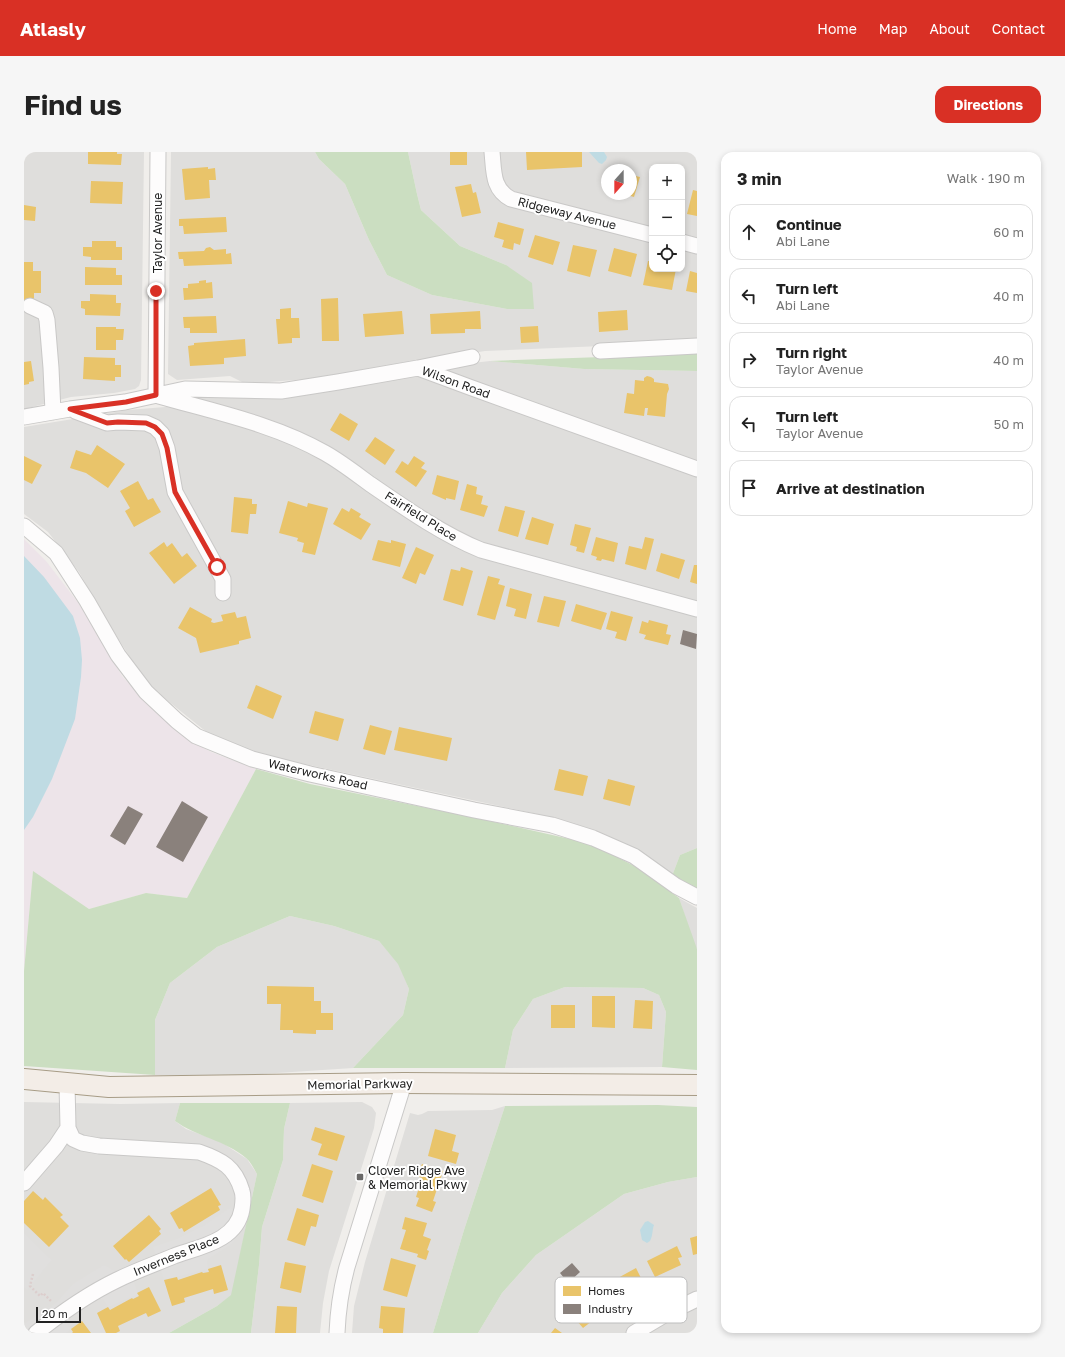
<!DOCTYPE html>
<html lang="en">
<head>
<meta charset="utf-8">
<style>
	:root { --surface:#fff; --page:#f6f6f6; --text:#222; --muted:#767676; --line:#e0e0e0; --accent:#d93025 }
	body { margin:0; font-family:"Golos Text",sans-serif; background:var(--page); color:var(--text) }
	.controls { position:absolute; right:12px; top:12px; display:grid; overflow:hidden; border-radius:8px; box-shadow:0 2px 6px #0003 }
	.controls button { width:36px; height:36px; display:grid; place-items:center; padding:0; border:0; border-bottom:1px solid var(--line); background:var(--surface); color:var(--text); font:20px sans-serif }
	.compass { position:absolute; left:577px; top:12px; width:36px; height:36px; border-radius:50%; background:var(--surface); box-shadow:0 2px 6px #0003; rotate:201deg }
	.scale { position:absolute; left:12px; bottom:10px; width:45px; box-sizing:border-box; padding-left:4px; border:2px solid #222; border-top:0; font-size:11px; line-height:14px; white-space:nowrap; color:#222; -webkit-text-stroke:3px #fff; paint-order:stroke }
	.stop { position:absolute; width:12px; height:12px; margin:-9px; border:3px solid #d93025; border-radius:50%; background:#fff }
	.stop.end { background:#d93025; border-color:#fff; box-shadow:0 1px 4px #0008 }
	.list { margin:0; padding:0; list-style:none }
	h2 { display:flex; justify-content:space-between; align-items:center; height:52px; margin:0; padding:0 16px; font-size:17px }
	h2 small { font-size:13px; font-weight:400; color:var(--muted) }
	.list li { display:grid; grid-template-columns:26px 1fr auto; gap:12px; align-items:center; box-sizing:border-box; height:56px; margin:0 8px 8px; padding:0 8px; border:1px solid var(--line); border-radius:12px }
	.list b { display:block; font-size:15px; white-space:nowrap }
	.list p { margin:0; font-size:13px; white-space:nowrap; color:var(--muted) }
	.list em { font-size:13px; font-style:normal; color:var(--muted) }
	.icon { flex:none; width:22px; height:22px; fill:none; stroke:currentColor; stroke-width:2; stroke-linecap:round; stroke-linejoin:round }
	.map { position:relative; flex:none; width:673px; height:1181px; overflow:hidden; border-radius:12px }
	header { display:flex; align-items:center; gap:24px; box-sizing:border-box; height:56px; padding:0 20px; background:var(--accent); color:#fff }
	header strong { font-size:19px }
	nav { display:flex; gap:22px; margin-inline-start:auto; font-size:14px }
	.intro { display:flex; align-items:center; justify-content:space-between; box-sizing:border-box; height:96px; padding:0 24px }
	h1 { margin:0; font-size:28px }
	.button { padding:10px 18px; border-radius:12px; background:var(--accent); color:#fff; font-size:14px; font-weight:700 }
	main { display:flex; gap:24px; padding:0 24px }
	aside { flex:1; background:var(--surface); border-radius:12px; box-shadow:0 2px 6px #0003 }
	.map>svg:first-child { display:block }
</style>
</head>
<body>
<header>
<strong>Atlasly</strong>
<nav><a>Home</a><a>Map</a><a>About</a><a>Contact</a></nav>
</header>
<div class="intro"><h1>Find us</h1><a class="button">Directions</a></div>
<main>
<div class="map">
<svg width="673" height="1181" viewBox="0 0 673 1181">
	<rect width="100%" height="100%" fill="#f0eeeb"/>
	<path fill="#dfdedc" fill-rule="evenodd" d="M0,0H120L117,228L115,234L111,237L90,241L47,245L0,257Z
		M147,0H291L295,7L321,32L345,88L363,123L408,143L483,157L482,113L436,94L397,58L393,42L384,0H673V189L624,192L461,199L283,227L222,232L206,224L153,228L144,222ZM628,15H658V117H628ZM583,18H607V42H583Z
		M466,209L560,217L673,219V696L656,703L648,724L604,695L561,675L513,662L262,608L217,596L185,582L123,532L81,466L55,420L24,380L0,362V275L104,258L141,255L169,243L311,239L374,223L422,214Z
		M655,746L673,756V797L670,792Z
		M266,764L310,774L355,789L375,812L385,837L379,863L329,916L192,925L131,923V868L146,831L193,795Z
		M541,835L619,836L635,843L642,860L638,915L481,916L489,878L509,847Z
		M0,950L96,952L156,951L151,969L162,977L197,990L223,1007L233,1022L208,1143L193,1154L145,1181H0Z
		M338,950L348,955L352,961L350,976L305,1119L299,1151L296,1181H227L235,1113L238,1075L259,1008L260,977L266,951Z
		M481,954L440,1078L409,1181H328L330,1154L341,1110L386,961L394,963L398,962L404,959L468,958Z
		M673,1025V1181H454L478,1141L512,1103L600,1042L644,1030Z"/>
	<path fill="#ede4e9" d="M0,387L22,409L55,452L98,524L130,559L164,587L187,600L232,617L163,746L122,741L65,757L9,720L0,819Z"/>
	<path fill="#cbdec1" d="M291,0H384L393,42L397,58L436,94L482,113L508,131L510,157H483L408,143L363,123L345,88L321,32L295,7Z
		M673,200V219L560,217L466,209L607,204Z
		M232,617L286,632L457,667L568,692L618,718L655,746L673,797V918L638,915L642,860L635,843L619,836L541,835L509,847L489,878L481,916H329L379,863L385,837L374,812L355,789L310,774L266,764L193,795L146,831L131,868V923L0,914V819L9,719L65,757L122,741L163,746Z
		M673,696V737L648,724L656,703Z
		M156,951H266L260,977L259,1008L238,1075L235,1113L227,1181H145L193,1154L207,1143L233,1022C230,1017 227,1010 222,1006C201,988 173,985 151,969Z
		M634,953L673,955V1025L644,1030L600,1042L512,1103L478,1141L454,1181H409L440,1078L481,954Z"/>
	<path fill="#e0dfde" d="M207,1055L220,1074L208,1092L184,1107L183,1110L184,1117L140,1128L129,1095L153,1087L179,1074Z
		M0,1081L28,1108L3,1138L0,1135Z
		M80,1113L110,1130L114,1142L84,1155L80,1148L75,1146L42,1168L43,1173L47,1177L42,1181H0V1172L32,1151L49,1132Z"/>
	<path fill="#bfdbe3" d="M565,0H580L583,5L582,8L578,12L575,11Z
		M0,404L20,425L49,464L56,486L58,508L57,525L51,567L28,627L9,665L0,678Z
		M624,1069L630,1073C628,1078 629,1084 626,1089L623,1091L618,1088L616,1078L621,1070Z"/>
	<path fill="#e9c46a" d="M64,0H93V2H98L97,13L64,12Z
		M426,0H443V13H426Z
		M502,0H558V15L503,18Z
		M184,15V17L191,16L192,28H185L186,46L161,48L158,17Z
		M607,23L616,25L610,45L600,42H607Z
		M67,29L99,30L98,52L66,51Z
		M447,32L449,41L452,40L457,61L438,65L431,35Z
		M669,38L673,39V64L663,62Z
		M0,53L12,55L11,69L0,68Z
		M202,65L203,80L160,82L159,74H155V67Z
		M474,70L500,77L496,93L490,91L489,98L478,95L480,88L470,85Z
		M511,83L536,90L529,113L504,105Z
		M68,89H92V95H98V108H67V105L59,104V95H68Z
		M549,93L573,98L566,125L543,119Z
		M186,95L190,98L202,97V102L207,101L208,112L160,114L159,107H155L154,100L180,99L182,96Z
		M590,96L613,102L607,125L584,119Z
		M624,109H628V117H652L648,138L619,133Z
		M0,110H9V119H17V141H10V148H0Z
		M61,115L92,116V123H98V133H61Z
		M666,119L673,121V141L662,139Z
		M182,128V131L188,130L189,146L160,148L159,136H164V132L175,131V129Z
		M66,142L92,143V151H97L96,164L61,163V157L57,156V149H66Z
		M314,146L315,189H298L297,147Z
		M267,156V166H275L276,186H268V191L254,192L252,167H256V157Z
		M603,158L604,178L575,180L574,160Z
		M378,159L380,182L341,185L339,162Z
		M456,159L457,177H441V181L407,182L406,162Z
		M192,164L193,181H166V176H160L159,165Z
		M514,174L515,190L497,191L496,175Z
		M72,175H92V177H100L99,188H92V198H72Z
		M221,187L222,204L200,206V212L166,214L164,194L170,193V191Z
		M60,205L91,206V213H97V225H91V229L59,227Z
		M7,209L10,229L5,230V232L0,233V210Z
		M623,224L627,225L630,227V230L644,232L645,237L643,242L641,265L623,263L624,256H621L620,264L600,261L603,241L610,242L611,228L620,229V226Z
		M316,261L334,272L325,289L306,278Z
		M351,285L371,298L361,313L341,299Z
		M73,293L101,312L84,336L62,321L46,316L52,298L67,303Z
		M0,304L18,313L8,332L0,328Z
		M390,304L401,311L397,316L403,319L392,335L371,320L378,309L384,313Z
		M413,323L435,329L431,348L422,346V348L408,342Z
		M114,329L124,348L129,346L137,360L110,375L101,359L106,356L96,339Z
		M443,332L453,335L452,342L459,344L457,352L464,354L460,365L436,358Z
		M210,345L228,347V352H233L232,362H226L224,382L207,380Z
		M264,349L283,355L284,351L304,356L291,403L278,400L280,391L273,389L274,386L255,381Z
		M481,354L501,359L494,385L474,379Z
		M318,356L325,360L327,356L337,362L335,365L347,372L337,388L309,372Z
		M508,365L530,372L524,393L501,387Z
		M551,372L567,376L560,401L552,399L553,395L546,393Z
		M572,385L594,391L590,410L578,407L577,409L572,408L573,405L567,403Z
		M621,385L630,387L622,418L601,412L605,394L618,397Z
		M354,388L367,391V388L382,392L376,415L348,408Z
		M140,390L143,395L148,391L158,405L163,401L173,414L150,432L125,401Z
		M392,395L410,403L401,423L396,421L392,432L378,426Z
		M637,401L661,408L655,427L632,419Z
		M670,413H673V432L666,430Z
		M437,415L449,419L439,454L419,448L427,417L436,419Z
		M464,424L476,427L474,432L481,434L471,468L453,463Z
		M486,436L508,442L502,467L490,464L492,457L482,454Z
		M520,444L542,449L535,475L513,470Z
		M552,452L583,461L577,478L547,469Z
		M166,455L188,467L187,470L190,471L199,469L197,463L211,460L213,466L222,464L227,486L215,489V492L176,501L172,486L154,476Z
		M587,459L609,465L602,489L591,486L593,480L582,477Z
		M625,468L644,473L642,482L647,483L644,493L620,487L622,483L615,481L618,469L624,471Z
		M232,533L258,544L249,567L223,556Z
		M291,559L320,567L314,589L285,581Z
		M346,573L368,579L361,603L339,597Z
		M375,575L428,586L423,609L370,598Z
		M535,617L564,624L559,644L530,638Z
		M584,627L611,634L606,654L579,647Z
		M243,834L290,835V849H297V861H309V878H292V882L269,881V878H256L257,852H243Z
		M568,844H591V876L568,875Z
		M611,848L629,849L628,877L609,876Z
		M527,853H551V876H527Z
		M291,975L321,984L313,1009L294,1003L298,992L287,988Z
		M411,977L432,983L428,999L435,1001L432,1012L404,1004Z
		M288,1012L309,1019L299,1051L278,1044Z
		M398,1012L419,1019L409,1049L412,1050L408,1060L392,1054L395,1046L392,1045L398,1026L393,1024Z
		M187,1036L197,1053L194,1054L196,1058L160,1080L158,1076L155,1077L146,1061Z
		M9,1039L19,1048L21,1045L39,1063L36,1065L45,1074L25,1095L0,1071V1049Z
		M273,1056L295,1063L292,1075L287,1074L281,1094L263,1088Z
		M125,1063L137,1077L135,1079L137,1082L105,1110L102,1107L101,1108L89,1094Z
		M381,1065L403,1071L399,1084L407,1087L403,1098L405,1099L402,1108L393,1105L394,1102L376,1097L382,1078L378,1077Z
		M673,1084V1102L669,1103L666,1086Z
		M653,1094L658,1105L654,1106L657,1113L631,1125L623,1109Z
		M367,1106L392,1113L383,1145L359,1138Z
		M261,1110L282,1114L277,1141L256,1136Z
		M197,1113L204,1138L190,1142L189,1137L160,1146L161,1150L148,1154L140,1128L153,1125L154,1128L178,1120L179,1121L185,1120L184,1117Z
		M612,1116L620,1132L592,1147L583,1132Z
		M125,1135L137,1159L124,1165L122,1161L94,1174L96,1179L92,1181H82L73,1161L84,1155L86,1158L108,1146L109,1147L115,1144L113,1141Z
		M549,1136L560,1150L568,1143L581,1159L559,1176L535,1148Z
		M253,1154L273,1155L272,1181H251Z
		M357,1154L381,1156L379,1181H359V1177L355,1176Z
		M58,1169L67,1181H48L49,1180L47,1177Z
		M531,1176L538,1181H527Z"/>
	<path fill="#8a817c" d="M659,478L673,482L672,497L656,492Z
		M158,649L184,665L159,710L132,695Z
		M104,654L119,662L101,693L86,684Z
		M548,1111L556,1120L544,1131L536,1121Z"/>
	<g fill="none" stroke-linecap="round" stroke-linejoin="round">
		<defs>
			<path id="minor" d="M468,0C470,19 468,37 487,47L628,83
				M658,90L673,94
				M6,154L21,161L23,168L27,216L29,260
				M576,199L673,194
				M394,216L448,205
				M132,243L134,0
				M135,244C191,260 250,272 301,301C317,310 331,321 346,332C381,356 418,382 457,398L673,457
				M51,259L83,271L94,270L122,271L131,275L138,282L143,296L151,340L199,427V441
				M0,265L46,257L101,250L161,237L257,239L314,230L394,216L448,236L673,317
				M0,374L32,401L63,449L94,503L122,540L153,569L172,584L228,607L286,622L450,658L528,673L569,686L610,704L652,734L673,745
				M0,1031L32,994L44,976
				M12,1181C37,1161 64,1142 93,1128C111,1119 131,1112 150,1104C175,1095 213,1089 218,1057C219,1050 220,1045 218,1039C211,1015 198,1008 175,1000L75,994L58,991L49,987L44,976L43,932
				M313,1181C314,1158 317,1137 323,1115L380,931
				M610,1181L642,1162L673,1147"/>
			<path id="major" d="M0,927L85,935L380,931L673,933"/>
		</defs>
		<use href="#minor" stroke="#c9c8c7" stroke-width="17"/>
		<use href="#major" stroke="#a79c86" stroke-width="22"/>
		<path stroke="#dccecd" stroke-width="2.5" stroke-dasharray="2 2" stroke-linecap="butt" d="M9,1122L6,1134L16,1144L19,1141L28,1150"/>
		<use href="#minor" stroke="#fdfcfc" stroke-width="15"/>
		<use href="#major" stroke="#f3ede7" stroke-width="20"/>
	</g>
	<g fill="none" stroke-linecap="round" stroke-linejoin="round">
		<path stroke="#d93025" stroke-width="5" d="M132,139V243L102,250L46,257L83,271L94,270L122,271L131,275L138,282L143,296L151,340L193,415"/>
	</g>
	<rect fill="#6a6968" stroke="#fff" stroke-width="1.5" x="332" y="1021" width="8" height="8" rx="2"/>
	<g text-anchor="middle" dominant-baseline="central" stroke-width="4" stroke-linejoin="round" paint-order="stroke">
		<g font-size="12" fill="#222" stroke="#fff">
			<text transform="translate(543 61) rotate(14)">Ridgeway Avenue</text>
			<text transform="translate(133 81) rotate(-90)">Taylor Avenue</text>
			<text transform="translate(432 230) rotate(20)">Wilson Road</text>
			<text transform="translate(397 364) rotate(32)">Fairfield Place</text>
			<text transform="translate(294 622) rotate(13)">Waterworks Road</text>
			<text transform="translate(336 932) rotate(-1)">Memorial Parkway</text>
			<text transform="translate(152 1103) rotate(-22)">Inverness Place</text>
		</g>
		<g font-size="12" fill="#222" stroke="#fff" text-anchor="start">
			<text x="344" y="1018">Clover Ridge Ave<tspan x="344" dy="14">&amp; Memorial Pkwy</tspan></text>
		</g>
	</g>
	<rect x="531" y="1125" width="132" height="46" rx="6" fill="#fff" stroke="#bdbdbd" stroke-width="1"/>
	<rect x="539" y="1134" width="18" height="10" fill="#e9c46a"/>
	<rect x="539" y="1152" width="18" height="10" fill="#8a817c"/>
	<g font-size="11" fill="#222">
		<text x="564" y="1143">Homes</text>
		<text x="564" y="1161">Industry</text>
	</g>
</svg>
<div class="controls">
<button>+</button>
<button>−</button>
<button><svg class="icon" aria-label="locate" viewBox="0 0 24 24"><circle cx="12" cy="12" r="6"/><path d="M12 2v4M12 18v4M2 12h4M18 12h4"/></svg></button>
</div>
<svg class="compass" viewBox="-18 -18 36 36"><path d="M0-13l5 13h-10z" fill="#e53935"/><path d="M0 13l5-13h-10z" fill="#767676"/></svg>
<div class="scale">20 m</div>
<div class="stop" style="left:193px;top:415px"></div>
<div class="stop end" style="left:132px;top:139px"></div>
</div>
<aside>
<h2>3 min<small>Walk · 190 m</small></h2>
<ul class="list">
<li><svg class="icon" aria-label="ahead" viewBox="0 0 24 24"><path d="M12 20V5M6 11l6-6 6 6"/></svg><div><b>Continue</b><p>Abi Lane</p></div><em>60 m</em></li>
<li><svg class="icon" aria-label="left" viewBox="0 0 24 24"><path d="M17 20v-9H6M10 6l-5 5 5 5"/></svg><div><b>Turn left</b><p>Abi Lane</p></div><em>40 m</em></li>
<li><svg class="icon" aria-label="right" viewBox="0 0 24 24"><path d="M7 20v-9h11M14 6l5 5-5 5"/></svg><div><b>Turn right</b><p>Taylor Avenue</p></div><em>40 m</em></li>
<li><svg class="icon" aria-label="left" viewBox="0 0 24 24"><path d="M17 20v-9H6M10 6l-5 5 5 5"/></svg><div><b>Turn left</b><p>Taylor Avenue</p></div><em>50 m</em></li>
<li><svg class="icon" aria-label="arrive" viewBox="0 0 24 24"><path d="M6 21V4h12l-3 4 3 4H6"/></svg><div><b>Arrive at destination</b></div></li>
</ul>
</aside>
</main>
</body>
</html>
